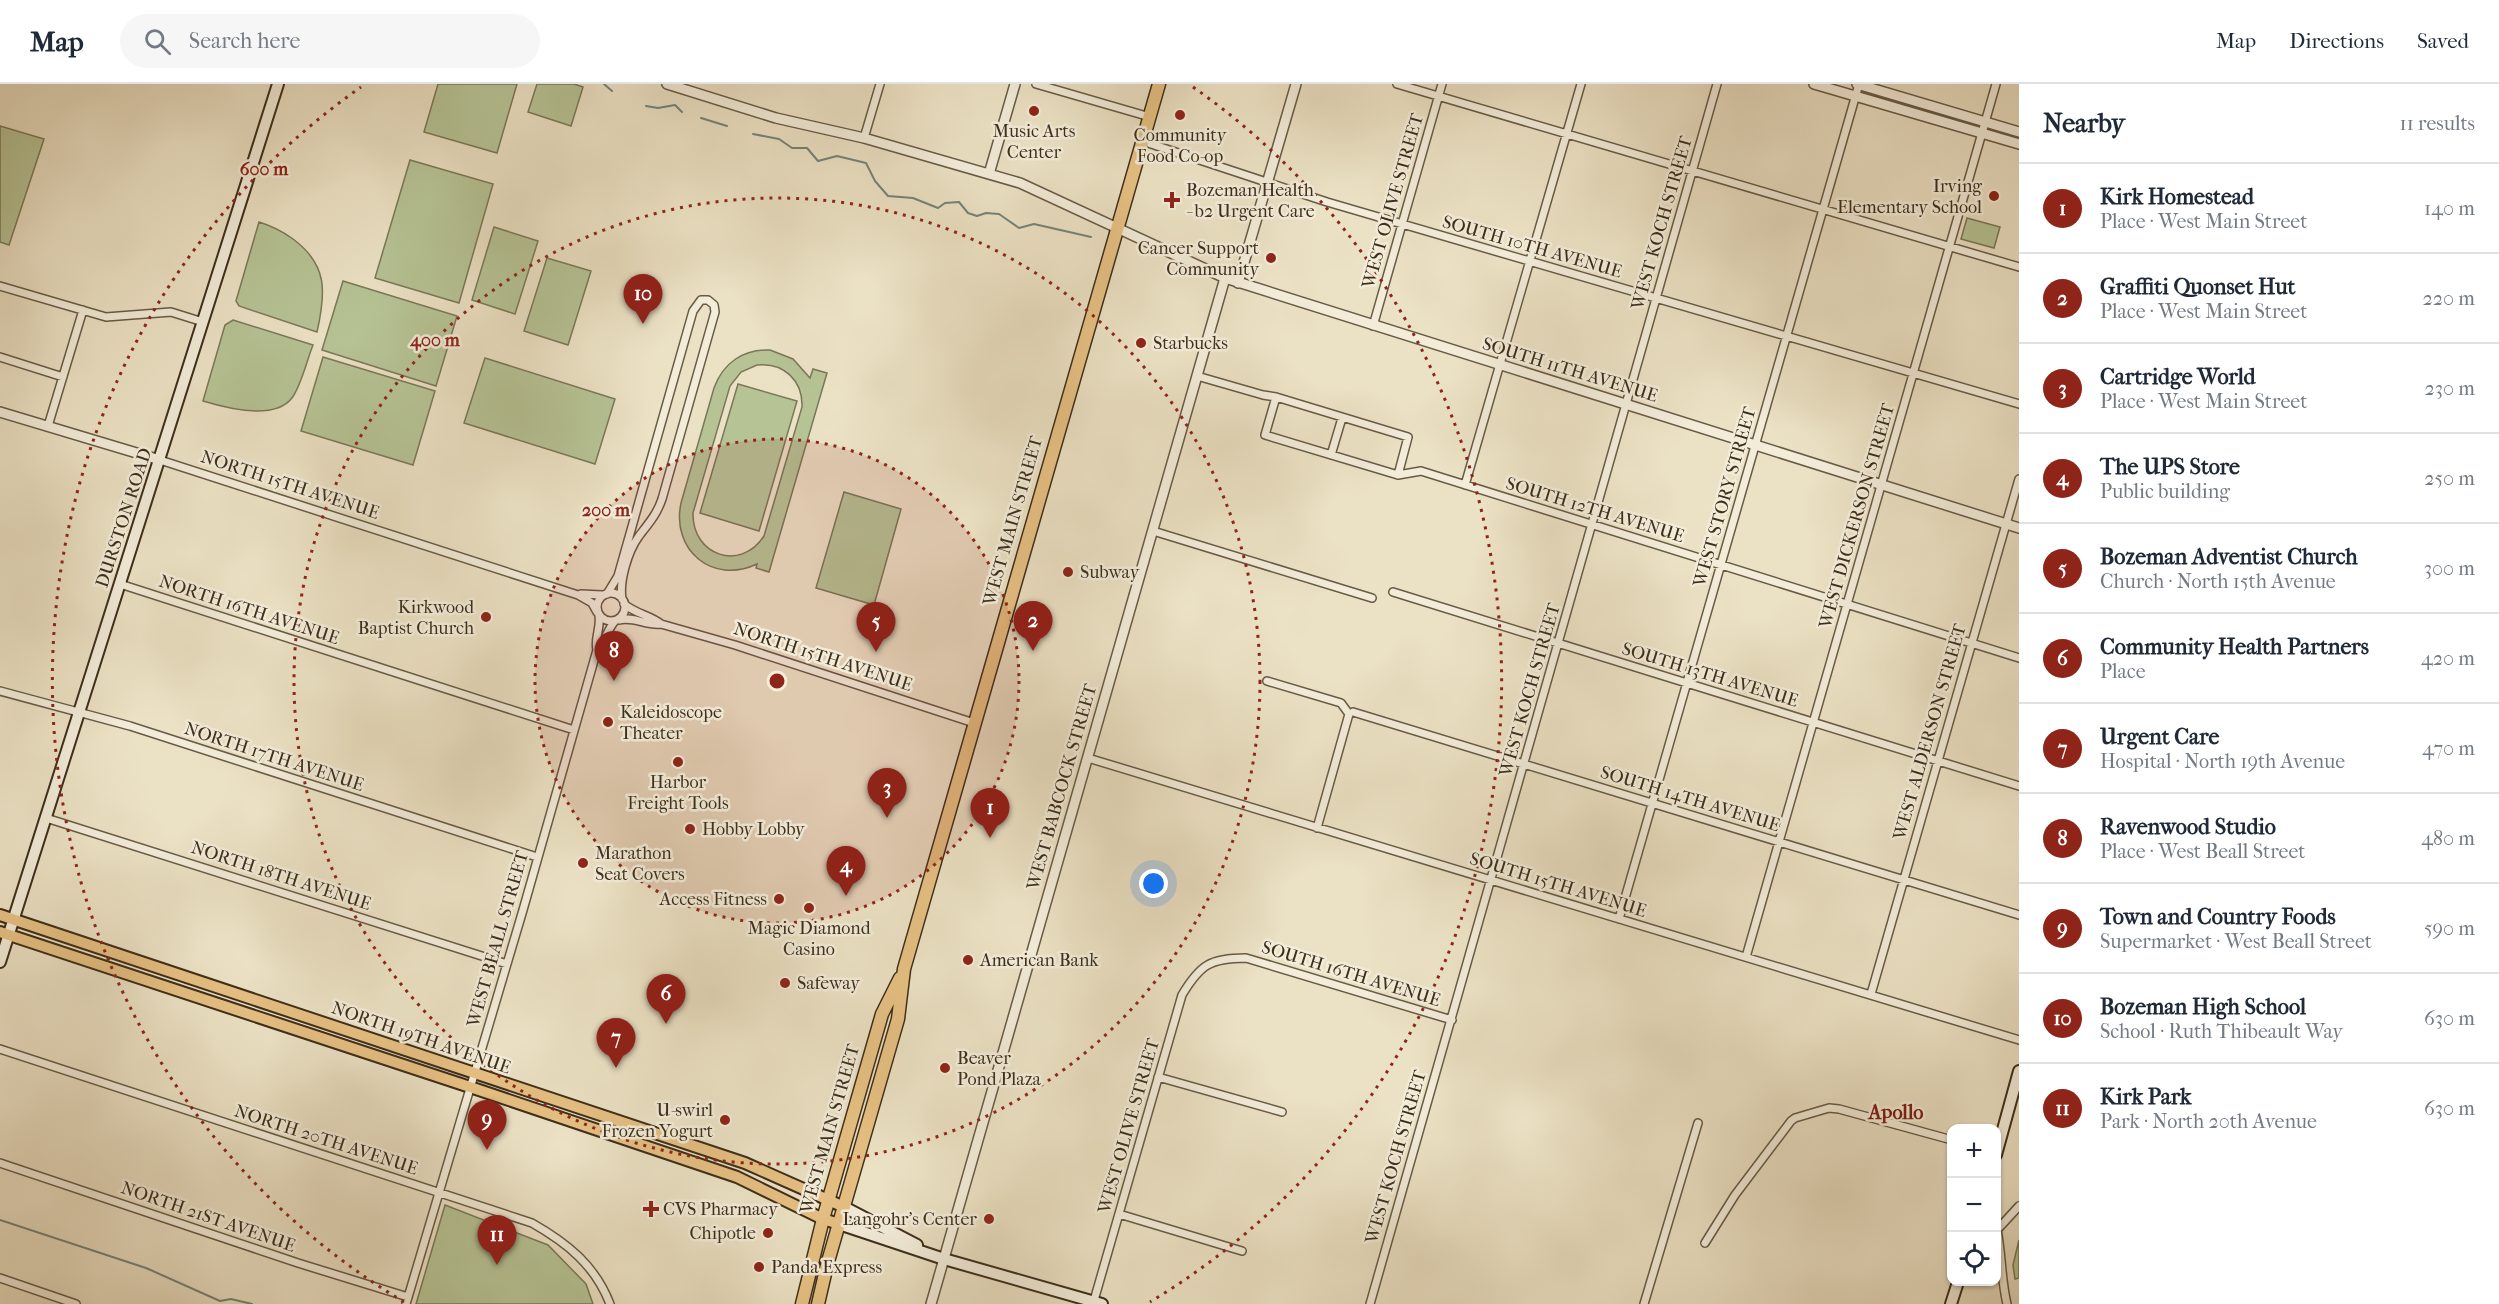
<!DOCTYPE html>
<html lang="en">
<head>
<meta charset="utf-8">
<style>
	:root { --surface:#fff; --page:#f6f6f7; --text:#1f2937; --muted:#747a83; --line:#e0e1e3; --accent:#8f2418 }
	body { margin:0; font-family:"IM FELL French Canon",serif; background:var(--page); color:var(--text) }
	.controls { position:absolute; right:18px; bottom:18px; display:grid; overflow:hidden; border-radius:12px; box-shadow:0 2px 4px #0004 }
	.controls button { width:54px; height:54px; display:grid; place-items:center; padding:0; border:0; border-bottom:2px solid var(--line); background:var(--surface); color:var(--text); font:30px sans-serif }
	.you { position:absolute; left:1154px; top:800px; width:21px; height:21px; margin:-15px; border:4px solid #fff; border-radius:50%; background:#1a73e8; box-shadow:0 0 0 9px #1a73e833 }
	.badge { display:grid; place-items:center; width:39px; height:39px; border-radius:50%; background:var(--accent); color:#fff; font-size:20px; font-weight:700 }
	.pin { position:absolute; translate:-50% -50px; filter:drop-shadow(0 2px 3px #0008) }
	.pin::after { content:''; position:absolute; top:32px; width:21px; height:18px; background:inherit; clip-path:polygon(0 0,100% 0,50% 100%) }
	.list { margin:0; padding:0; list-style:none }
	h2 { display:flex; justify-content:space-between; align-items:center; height:78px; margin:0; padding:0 24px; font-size:26px }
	h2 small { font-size:20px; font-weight:400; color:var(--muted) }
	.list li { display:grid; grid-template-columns:39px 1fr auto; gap:18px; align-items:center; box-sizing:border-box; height:90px; padding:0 24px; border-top:2px solid var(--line) }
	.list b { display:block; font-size:22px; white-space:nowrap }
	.list p { margin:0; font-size:20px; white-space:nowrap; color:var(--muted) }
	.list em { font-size:20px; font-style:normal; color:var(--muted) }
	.icon { flex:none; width:33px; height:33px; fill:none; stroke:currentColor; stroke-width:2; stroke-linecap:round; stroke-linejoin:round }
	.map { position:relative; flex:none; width:2019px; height:1220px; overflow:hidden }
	header { display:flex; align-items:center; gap:36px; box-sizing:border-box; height:84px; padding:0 30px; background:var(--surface); border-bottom:2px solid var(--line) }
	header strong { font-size:28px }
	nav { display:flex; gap:33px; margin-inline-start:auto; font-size:21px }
	.search { width:420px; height:54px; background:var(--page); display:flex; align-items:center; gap:15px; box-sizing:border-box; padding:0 21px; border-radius:33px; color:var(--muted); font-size:22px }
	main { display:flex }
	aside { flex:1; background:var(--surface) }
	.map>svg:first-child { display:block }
</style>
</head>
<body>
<header>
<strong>Map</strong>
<div class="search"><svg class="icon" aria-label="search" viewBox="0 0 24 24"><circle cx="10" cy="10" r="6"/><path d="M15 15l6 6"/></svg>Search here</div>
<nav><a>Map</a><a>Directions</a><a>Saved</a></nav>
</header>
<main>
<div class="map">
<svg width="2019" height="1220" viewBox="0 0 2019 1220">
	<rect width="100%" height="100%" fill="#ebe1c4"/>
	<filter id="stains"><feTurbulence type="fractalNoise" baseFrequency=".00333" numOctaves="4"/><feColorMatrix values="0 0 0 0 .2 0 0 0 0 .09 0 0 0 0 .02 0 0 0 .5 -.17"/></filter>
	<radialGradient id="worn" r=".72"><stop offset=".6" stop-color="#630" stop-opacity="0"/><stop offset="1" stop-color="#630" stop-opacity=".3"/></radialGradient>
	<path fill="#b6c395" stroke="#7a7858" stroke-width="1.5" fill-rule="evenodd" d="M438,0H517L497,69L424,48Z
		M537,0H574L583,3L571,42L528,28Z
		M0,42L44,55L9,161L0,158Z
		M410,76L493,100L459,219L375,194Z
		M1967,134L2000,143L1994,164L1961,155Z
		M259,138C272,142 282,147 293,155C328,181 326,208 317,248L239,222L236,217Z
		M494,143L538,157L515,230L472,216Z
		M547,174L591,187L568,261L524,247Z
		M343,197L457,232L436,302L322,266Z
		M233,236L313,261C307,276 301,302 292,314C274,337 226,324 203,317L225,241Z
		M770,266L793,275L810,294L813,285L827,289L769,488L756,484L757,480C712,501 671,466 681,419L714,304C723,279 743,265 770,266ZM757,281C784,278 803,297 802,323L764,452C741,488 692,472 693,429L730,302L741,288Z
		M323,273L435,307L413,381L301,347Z
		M485,274L615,315L595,380L464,339Z
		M738,300L797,317L759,447L700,429Z
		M844,408L901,425L874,521L816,504Z
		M445,1121L548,1161L586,1200L593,1220H416Z
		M2019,1156V1194L2015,1195L2013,1181Z"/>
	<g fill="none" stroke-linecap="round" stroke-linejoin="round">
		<path stroke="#74837a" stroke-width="2" d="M604,0L612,7
			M646,22L658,24L675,21L682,28
			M701,34L727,42
			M753,50L779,55L792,64H807L818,77L837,72L866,79L875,97L888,112L913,114L938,124L945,119L959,118L968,129L977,132L986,129L999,130L1019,144L1034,140L1091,153
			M0,1136L146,1184L220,1217L231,1215L252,1220"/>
		<defs>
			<path id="minor" d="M1036,0L1150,33
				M1397,0L2019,183
				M864,54L880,0
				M1142,57L1327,118L2019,320
				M0,202L106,233L171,228L203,238
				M1373,242L1442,0
				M0,273L63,293
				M1197,292L1263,311L1276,313L1408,353L1398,391
				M1276,313L1265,351L1398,391L1421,387L2019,574
				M48,342L83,226
				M1331,371L1342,334
				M160,376L578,511L592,519L597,528
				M1465,401L1581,0
				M1153,447L1372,514
				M120,500L574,646
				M1393,508L2019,702
				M597 523a14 14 0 1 1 28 0a14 14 0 1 1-28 0Z
				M581,510L602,511
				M607,510L618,492L693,227L701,216H708L714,221L715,228L662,415C657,430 649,439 639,452C628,467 619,497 622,515
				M624,520C636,530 650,531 661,540L735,561L974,639
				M619,536C634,532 646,542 661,540
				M597,566C594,555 601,544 599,532
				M1267,597L1341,619L1349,630L1317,744
				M0,607L130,642L537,773
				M1353,628L2019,831
				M1088,674L2019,956
				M46,734L507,880
				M1619,835L1859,0
				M1746,873L1996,0
				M1871,910L2019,395
				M0,965L532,1139C567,1159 595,1181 610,1220
				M1158,993L1282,1028
				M0,1079L298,1179L408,1213
				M1119,1130L1242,1167
				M1705,1159L1735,1111L1791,1037L1795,1034L1829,1024L1839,1025L1952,1056
				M0,1194L76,1220
				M406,1220L523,826L597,566C605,558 607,546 615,537
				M1093,1220L1182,911C1200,881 1210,874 1246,874L1452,936
				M1370,1220L1717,0
				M1644,1220L1698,1039
				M2007,1220C2001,1195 2002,1171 1997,1146L2019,1122"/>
			<path id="tertiary" d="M667,0L776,34L864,54L1020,99L1225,194L2019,444
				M1814,0L2019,60
				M1857,0L2019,48
				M989,90L1015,0
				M1238,199L1296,0
				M0,328L160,376
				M931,1220L1225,194"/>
			<path id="secondary" d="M0,878L278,0
				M1996,1071L2019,987
				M844,1123L917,1161
				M839,1140L944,1175L1102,1220
				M1951,1220L1958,1198"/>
			<path id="primary" d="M0,831L745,1079L844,1123
				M0,848L470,1003L737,1093L823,1135L839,1140"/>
			<path id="trunk" d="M802,1220L823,1135L882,930L900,894
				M818,1220L827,1181L898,935L904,885L1159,0"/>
		</defs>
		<use href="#minor" stroke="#685b45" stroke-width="10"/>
		<use href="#tertiary" stroke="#685b45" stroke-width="12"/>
		<use href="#secondary" stroke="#3d2e1b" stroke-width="14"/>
		<use href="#primary" stroke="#3d2e1b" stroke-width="14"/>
		<use href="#trunk" stroke="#3d2e1b" stroke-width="15"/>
		<use href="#minor" stroke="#f2ecd9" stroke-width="7"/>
		<use href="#tertiary" stroke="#f2ecd9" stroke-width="9"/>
		<use href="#secondary" stroke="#f2ecd9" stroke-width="10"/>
		<use href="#primary" stroke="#e6c082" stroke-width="10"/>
		<use href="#trunk" stroke="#e6c082" stroke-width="12"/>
	</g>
	<circle cx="777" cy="597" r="242" fill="#8f2418" fill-opacity=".12"/>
	<g fill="none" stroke="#8f2418" stroke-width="3" stroke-dasharray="3 6">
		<circle cx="777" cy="597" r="242"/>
		<circle cx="777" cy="597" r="483"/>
		<path d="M404 1218A725 725 0 0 1 361 3M1193 3A725 725 0 0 1 1150 1218"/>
	</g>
	<g fill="#8f2418" stroke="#f2ecd9" stroke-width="2">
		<circle cx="1034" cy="27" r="6"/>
		<circle cx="1180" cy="31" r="6"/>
		<circle cx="1994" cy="112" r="6"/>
		<path d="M1169 107h6v6h6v6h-6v6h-6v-6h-6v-6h6z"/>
		<circle cx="1271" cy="174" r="6"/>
		<circle cx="1141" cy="259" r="6"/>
		<circle cx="1068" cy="488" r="6"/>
		<circle cx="486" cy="533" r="6"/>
		<circle cx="608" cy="638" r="6"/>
		<circle cx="678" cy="678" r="6"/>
		<circle cx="690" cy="745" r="6"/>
		<circle cx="583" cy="779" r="6"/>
		<circle cx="779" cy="815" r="6"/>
		<circle cx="809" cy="824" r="6"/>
		<circle cx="968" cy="876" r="6"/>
		<circle cx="785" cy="899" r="6"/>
		<circle cx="945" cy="984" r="6"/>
		<circle cx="725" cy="1036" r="6"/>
		<path d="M648 1116h6v6h6v6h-6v6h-6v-6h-6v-6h6z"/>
		<circle cx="989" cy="1135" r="6"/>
		<circle cx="768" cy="1149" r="6"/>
		<circle cx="759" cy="1183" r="6"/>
	</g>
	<g text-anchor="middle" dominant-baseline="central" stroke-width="5" stroke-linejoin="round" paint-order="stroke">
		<g font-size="18" fill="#3d2e1b" stroke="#f2ecd9" text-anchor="start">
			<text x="1034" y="47" text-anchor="middle">Music Arts<tspan x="1034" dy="21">Center</tspan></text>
			<text x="1180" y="51" text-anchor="middle">Community<tspan x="1180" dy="21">Food Co-op</tspan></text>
			<text x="1982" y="102" text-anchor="end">Irving<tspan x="1982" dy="21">Elementary School</tspan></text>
			<text x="1186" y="106">Bozeman Health<tspan x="1186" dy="21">- b2 Urgent Care</tspan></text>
			<text x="1259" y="164" text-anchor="end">Cancer Support<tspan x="1259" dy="21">Community</tspan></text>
			<text x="1153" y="259">Starbucks</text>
			<text x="1080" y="488">Subway</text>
			<text x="474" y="523" text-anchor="end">Kirkwood<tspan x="474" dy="21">Baptist Church</tspan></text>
			<text x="620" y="628">Kaleidoscope<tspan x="620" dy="21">Theater</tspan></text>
			<text x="678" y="698" text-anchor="middle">Harbor<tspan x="678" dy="21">Freight Tools</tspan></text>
			<text x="702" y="745">Hobby Lobby</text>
			<text x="595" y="769">Marathon<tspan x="595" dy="21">Seat Covers</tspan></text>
			<text x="767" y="815" text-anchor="end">Access Fitness</text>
			<text x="809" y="844" text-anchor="middle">Magic Diamond<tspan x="809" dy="21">Casino</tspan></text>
			<text x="980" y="876">American Bank</text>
			<text x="797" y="899">Safeway</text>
			<text x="957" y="974">Beaver<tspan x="957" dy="21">Pond Plaza</tspan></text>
			<text x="713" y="1026" text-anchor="end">U-swirl<tspan x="713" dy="21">Frozen Yogurt</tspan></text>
			<text x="663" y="1125">CVS Pharmacy</text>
			<text x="977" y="1135" text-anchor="end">Langohr's Center</text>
			<text x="756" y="1149" text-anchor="end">Chipotle</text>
			<text x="771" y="1183">Panda Express</text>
		</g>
		<g font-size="18" fill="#3d2e1b" stroke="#f2ecd9">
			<text transform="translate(1393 117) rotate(-74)">WEST OLIVE STREET</text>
			<text transform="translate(1662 139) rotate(-74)">WEST KOCH STREET</text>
			<text transform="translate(1532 163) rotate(16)">SOUTH 10TH AVENUE</text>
			<text transform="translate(1570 286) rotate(17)">SOUTH 11TH AVENUE</text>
			<text transform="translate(290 401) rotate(18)">NORTH 15TH AVENUE</text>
			<text transform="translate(1725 413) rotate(-74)">WEST STORY STREET</text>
			<text transform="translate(1595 426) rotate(17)">SOUTH 12TH AVENUE</text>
			<text transform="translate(1857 432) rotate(-74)">WEST DICKERSON STREET</text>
			<text transform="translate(124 434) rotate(-72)">DURSTON ROAD</text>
			<text transform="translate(1013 437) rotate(-74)">WEST MAIN STREET</text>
			<text transform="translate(249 526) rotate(18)">NORTH 16TH AVENUE</text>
			<text transform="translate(823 573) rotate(18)">NORTH 15TH AVENUE</text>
			<text transform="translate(1710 591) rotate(17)">SOUTH 13TH AVENUE</text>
			<text transform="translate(1530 606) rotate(-74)">WEST KOCH STREET</text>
			<text transform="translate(1930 648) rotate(-74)">WEST ALDERSON STREET</text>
			<text transform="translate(274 673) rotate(18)">NORTH 17TH AVENUE</text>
			<text transform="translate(1062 703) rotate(-74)">WEST BABCOCK STREET</text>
			<text transform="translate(1690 715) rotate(17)">SOUTH 14TH AVENUE</text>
			<text transform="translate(281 792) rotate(18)">NORTH 18TH AVENUE</text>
			<text transform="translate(1558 801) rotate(17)">SOUTH 15TH AVENUE</text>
			<text transform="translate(498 855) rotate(-74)">WEST BEALL STREET</text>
			<text transform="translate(1351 890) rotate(17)">SOUTH 16TH AVENUE</text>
			<text transform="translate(421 954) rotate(19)">NORTH 19TH AVENUE</text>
			<text transform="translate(1129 1042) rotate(-74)">WEST OLIVE STREET</text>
			<text transform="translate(830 1045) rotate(-74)">WEST MAIN STREET</text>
			<text transform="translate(326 1056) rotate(18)">NORTH 20TH AVENUE</text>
			<text transform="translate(1396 1073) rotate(-74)">WEST KOCH STREET</text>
			<text transform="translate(208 1133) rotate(19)">NORTH 21ST AVENUE</text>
		</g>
		<g font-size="20" font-weight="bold" fill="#7a1f14" stroke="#f2ecd9">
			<text x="1896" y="1028">Apollo</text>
		</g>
	</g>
	<circle cx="777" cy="597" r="9" fill="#8f2418" stroke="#f2ecd9" stroke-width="3"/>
	<g font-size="18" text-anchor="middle" font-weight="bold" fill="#8f2418" stroke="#f2ecd9" stroke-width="5" stroke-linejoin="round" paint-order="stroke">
		<text x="264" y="91">600 m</text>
		<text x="435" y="262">400 m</text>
		<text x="606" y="432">200 m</text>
	</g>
	<rect width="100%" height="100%" filter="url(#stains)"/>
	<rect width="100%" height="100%" fill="url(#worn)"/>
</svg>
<div class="controls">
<button>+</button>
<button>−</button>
<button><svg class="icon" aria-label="locate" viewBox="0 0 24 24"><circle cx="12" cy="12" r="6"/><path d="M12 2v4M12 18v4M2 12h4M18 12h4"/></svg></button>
</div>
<div class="you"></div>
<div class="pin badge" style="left:990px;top:754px">1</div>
<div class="pin badge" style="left:1033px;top:567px">2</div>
<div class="pin badge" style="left:887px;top:734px">3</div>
<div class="pin badge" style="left:846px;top:812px">4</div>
<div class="pin badge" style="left:876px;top:568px">5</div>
<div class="pin badge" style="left:666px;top:940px">6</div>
<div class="pin badge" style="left:616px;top:984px">7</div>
<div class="pin badge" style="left:614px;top:597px">8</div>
<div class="pin badge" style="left:487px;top:1066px">9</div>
<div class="pin badge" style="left:643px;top:240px">10</div>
<div class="pin badge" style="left:497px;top:1181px">11</div>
</div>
<aside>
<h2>Nearby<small>11 results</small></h2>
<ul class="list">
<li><span class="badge">1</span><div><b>Kirk Homestead</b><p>Place · West Main Street</p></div><em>140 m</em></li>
<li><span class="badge">2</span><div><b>Graffiti Quonset Hut</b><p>Place · West Main Street</p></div><em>220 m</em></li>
<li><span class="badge">3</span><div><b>Cartridge World</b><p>Place · West Main Street</p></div><em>230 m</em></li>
<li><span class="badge">4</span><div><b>The UPS Store</b><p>Public building</p></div><em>250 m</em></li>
<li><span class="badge">5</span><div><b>Bozeman Adventist Church</b><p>Church · North 15th Avenue</p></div><em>300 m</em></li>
<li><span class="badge">6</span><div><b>Community Health Partners</b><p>Place</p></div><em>420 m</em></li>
<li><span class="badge">7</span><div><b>Urgent Care</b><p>Hospital · North 19th Avenue</p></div><em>470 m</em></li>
<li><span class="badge">8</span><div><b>Ravenwood Studio</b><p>Place · West Beall Street</p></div><em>480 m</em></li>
<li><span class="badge">9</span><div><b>Town and Country Foods</b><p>Supermarket · West Beall Street</p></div><em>590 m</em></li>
<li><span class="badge">10</span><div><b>Bozeman High School</b><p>School · Ruth Thibeault Way</p></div><em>630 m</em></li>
<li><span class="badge">11</span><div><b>Kirk Park</b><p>Park · North 20th Avenue</p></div><em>630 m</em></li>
</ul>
</aside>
</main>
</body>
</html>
